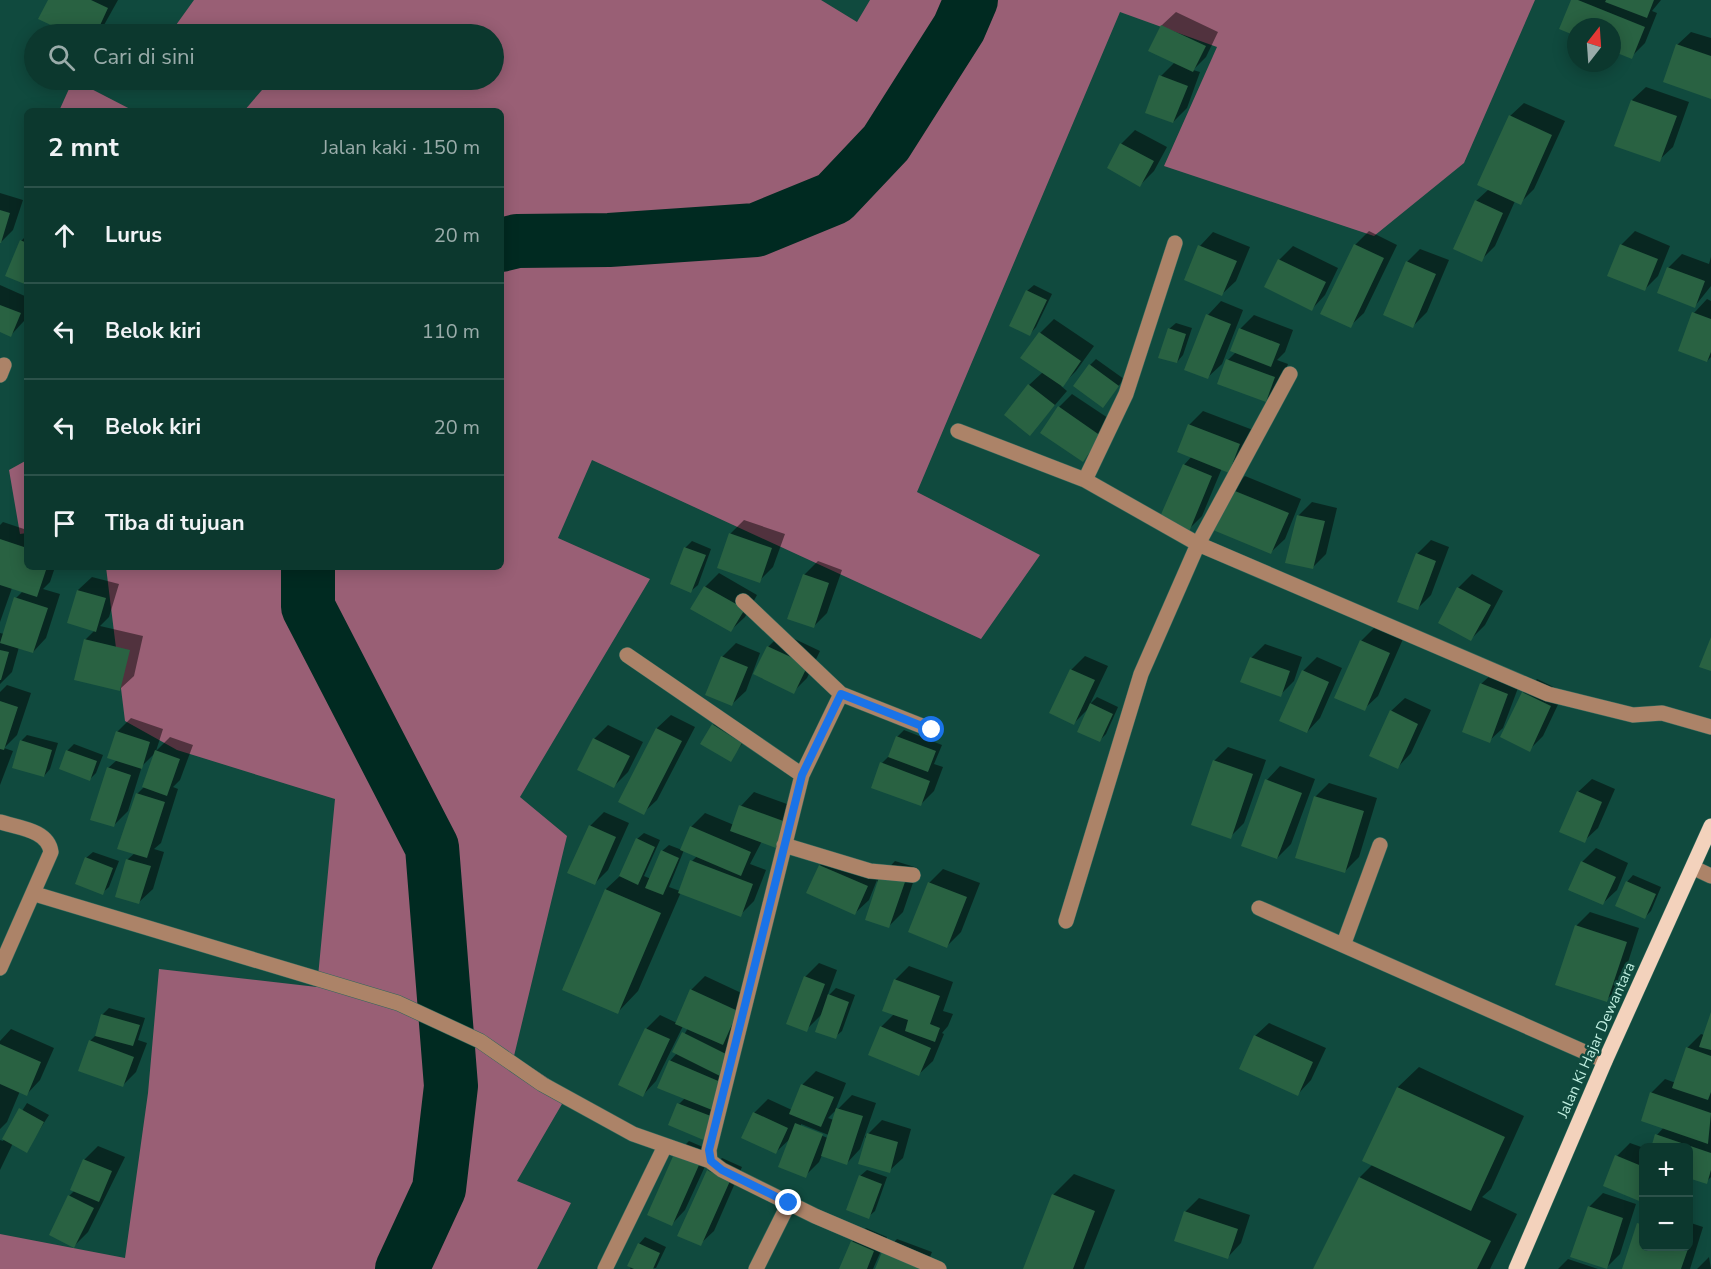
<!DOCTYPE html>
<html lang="id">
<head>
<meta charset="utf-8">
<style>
	:root { --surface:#0c382e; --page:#153f36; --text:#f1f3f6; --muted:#9aacaa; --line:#2c524a }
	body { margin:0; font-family:"Nunito Sans",sans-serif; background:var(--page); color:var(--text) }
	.controls { position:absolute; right:18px; bottom:18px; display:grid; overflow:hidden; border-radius:9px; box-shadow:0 3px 15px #0003 }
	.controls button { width:54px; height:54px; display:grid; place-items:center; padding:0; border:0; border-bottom:2px solid var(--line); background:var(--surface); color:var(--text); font:30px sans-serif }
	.compass { position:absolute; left:1567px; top:18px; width:54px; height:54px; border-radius:50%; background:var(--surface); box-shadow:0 3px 15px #0003; rotate:17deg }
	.stop { position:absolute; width:18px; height:18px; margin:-14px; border:4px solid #1a73e8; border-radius:50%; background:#fff }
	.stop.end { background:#1a73e8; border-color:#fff; box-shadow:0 2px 6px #0008 }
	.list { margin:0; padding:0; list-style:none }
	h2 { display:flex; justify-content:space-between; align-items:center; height:78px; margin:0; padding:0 24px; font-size:26px }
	h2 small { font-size:20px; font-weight:400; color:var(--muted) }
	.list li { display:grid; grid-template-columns:39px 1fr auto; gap:18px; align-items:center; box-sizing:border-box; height:96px; padding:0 24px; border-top:2px solid var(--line) }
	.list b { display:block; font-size:22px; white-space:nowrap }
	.list em { font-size:20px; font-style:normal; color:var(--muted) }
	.icon { flex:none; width:33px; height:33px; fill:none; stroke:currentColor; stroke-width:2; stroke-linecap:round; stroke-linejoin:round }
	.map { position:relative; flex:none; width:1711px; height:1269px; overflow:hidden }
	.search { position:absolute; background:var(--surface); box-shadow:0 3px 15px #0003; left:24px; top:24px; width:480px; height:66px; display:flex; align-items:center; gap:15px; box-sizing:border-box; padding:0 21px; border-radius:33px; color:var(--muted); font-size:22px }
	.panel { position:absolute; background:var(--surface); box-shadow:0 3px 15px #0003; left:24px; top:108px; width:480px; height:462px; border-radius:9px }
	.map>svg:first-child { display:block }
</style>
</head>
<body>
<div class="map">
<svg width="1711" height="1269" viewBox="0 0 1711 1269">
	<rect width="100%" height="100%" fill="#104a3e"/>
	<path fill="#995f75" d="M194,0H821L857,22L870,0H1535L1464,163L1374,236L1164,166L1217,47L1120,12L917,492L1040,555L981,639L592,460L558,538L650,579L520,797L567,836L514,1056L569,1092L517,1181L571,1203L537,1269H0V1234L125,1258L148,1093L159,969L317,987L335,799L177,750L125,721L106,567H501V111H244L262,90L248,80H494V34H189L176,25Z
		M73,80H74L134,111H59Z
		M27,460V533L20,534L9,470Z"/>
	<path fill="#0007" fill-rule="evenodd" d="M49,0H118L99,34H73L40,19Z
		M1573,0H1661L1652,11L1657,13L1645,43L1631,57L1612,49V27H1576V35Z
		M1176,12L1218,32L1206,57L1193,70L1200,72L1187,108L1173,122L1161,76L1175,62L1150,51L1162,25Z
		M1691,32L1711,38V97L1677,45Z
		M1646,87L1689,102L1673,147L1659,160L1632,100Z
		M1524,103L1565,121L1534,189L1520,203L1515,201L1495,246L1481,260L1476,201L1489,189L1510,116Z
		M1135,130L1167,147L1154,171L1140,185L1121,144Z
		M0,193L23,200L13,230L0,243Z
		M1369,231L1397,245L1364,313L1350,326L1355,245Z
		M1635,231L1670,246L1658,276L1644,290L1621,245Z
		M1213,232L1250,247L1236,281L1222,294L1200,246Z
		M27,235V284L21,241Z
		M1293,246L1338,268L1325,295L1312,309L1279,260Z
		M1420,249L1449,260L1427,312L1413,326L1407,262Z
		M1682,254L1709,264L1711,257V286L1695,306L1668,268Z
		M0,285L27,297L24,321L11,335L0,331Z
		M1034,285L1052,294L1036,327L1030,334L1027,291Z
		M1707,299L1711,301V357L1707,361L1694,313Z
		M1221,301L1243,310L1222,364L1208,377V315Z
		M1254,315L1293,330L1285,352L1277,360L1288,364L1279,387L1265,401L1228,360L1236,352L1240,329Z
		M1054,319L1094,346L1076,371L1061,386L1067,391L1030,434L1029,385L1043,372L1023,358L1040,333Z
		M1176,323L1192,328L1183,355L1177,362L1169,329Z
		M1096,359L1124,379L1103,406L1090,365Z
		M1072,394L1114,422L1097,447L1083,460L1059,407Z
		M1203,411L1253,430L1242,457L1228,471L1222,468L1202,516L1188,530L1184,465L1192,456L1189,425Z
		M1245,476L1301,499L1285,539L1271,552L1231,489Z
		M1312,502L1337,508L1326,554L1313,567L1298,516Z
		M744,520L785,534L773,567L759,581L730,534Z
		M3,522L27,530V567H55L50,582L43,589L60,594L46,638L33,652L19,647L12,672L0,684V633L4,634L16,598L23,591L12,588L0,622V525Z
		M1431,540L1449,547L1431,595L1418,608L1417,554Z
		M692,541L711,549L698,585L691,591L685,548Z
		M818,561L842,570L827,613L813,627L804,575Z
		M719,573L757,595L745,617L731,630L705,587Z
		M1472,574L1503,591L1485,625L1471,639L1440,622L1458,588Z
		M92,577L119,584L109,617L100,626L143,636L134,676L120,689L85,640L95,630L69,622L78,590Z
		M1375,627L1403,639L1378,696L1364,709L1361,641Z
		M782,633L820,651L807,678L793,692L755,673L768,647Z
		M736,643L760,653L746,691L732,704L722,657Z
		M1265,644L1302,657L1294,681L1280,695L1251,658Z
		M1085,656L1108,666L1090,704L1097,697L1118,707L1106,734L1100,740L1089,708L1074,723L1071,670Z
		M1317,657L1342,668L1320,718L1307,732L1303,671Z
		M1495,671L1521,680L1503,728L1489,741L1481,684Z
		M1537,679L1564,692L1543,736L1529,750L1523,693Z
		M7,685L31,693L17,735L4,748L13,751L0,785V692Z
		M1405,698L1431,710L1411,753L1398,767L1391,711Z
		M671,715L695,727L657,800L643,813L620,801L657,728Z
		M131,718L163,729L156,751L170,737L193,745L180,780L173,787L178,789L161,843L154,849L164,852L153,889L139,902L117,896L128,859L135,853L137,794L144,787L155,753L142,766L128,811L114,825L108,768L117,760V732Z
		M719,719L748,736L730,760L713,725Z
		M608,725L643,742L628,772L614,786L594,739Z
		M904,730L942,745L934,764L943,767L934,791L920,805L882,763L891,754L897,737Z
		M27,735L58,743L50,769L44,776L21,741Z
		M74,744L103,755L96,773L90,779L67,751Z
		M1228,747L1266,760L1244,823L1230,837L1214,761Z
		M1280,766L1315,779L1291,844L1277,858L1267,780Z
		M1592,779L1615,789L1598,828L1584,841L1578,792Z
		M1329,783L1377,798L1359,857L1345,871L1315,797Z
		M754,792L798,808L762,841L750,864L766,870L754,901L740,915L681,892L638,991L618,1012L564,989L606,889L621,875L637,839L644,833L660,840L644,876L651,879L662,851L669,845L682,850L691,827L705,813L734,825L741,806ZM684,850L697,856L692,861L680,891L669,887Z
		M604,812L629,823L608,870L594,884L590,826Z
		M1596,848L1628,863L1617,890L1603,903L1582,862Z
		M93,852L119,861L109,887L102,893L86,858Z
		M834,852L883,874L895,861L918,868L903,912L889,926L877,880L869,900L855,913L820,865Z
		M943,869L980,883L961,932L947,946L929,883Z
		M1633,875L1661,887L1651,911L1645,917L1627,882Z
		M1590,912L1639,928L1620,987L1606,1000L1557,984L1577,925Z
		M819,963L837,970L827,997L836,988L855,995L842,1031L835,1037L822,1014L806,1030L805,977Z
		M909,966L953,982L943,1011L953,1014L948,1026L942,1033L944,1034L933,1061L919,1074L881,1027L894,1014L895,980Z
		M705,976L750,997L719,1101L728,1104L720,1126L679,1104L685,1098L670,1061L677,1053L674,1052L688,1028L683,1026L656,1081L643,1095L620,1084L647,1028L660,1015L677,1023L691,990Z
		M109,1008L145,1018L138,1040L147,1043L136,1072L123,1085L90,1041L96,1035L102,1015Z
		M1711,1016V1177L1706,1182L1688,1148L1657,1135L1664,1127L1651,1093L1665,1079L1676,1083L1687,1048L1701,1034L1704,1035Z
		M1269,1023L1326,1048L1311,1080L1298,1094L1255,1036Z
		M11,1029L54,1048L40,1080L27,1094L20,1091L7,1122L0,1129V1041Z
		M1419,1067L1524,1116L1491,1189L1482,1197L1517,1214L1490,1269H1315L1360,1177L1373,1164L1364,1160L1398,1087Z
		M816,1071L846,1083L835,1111L828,1118L834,1120L838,1109L852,1095L876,1103L860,1149L847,1163L822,1155L819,1162L805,1176L792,1137L776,1152L754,1113L768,1099L792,1110L803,1084ZM801,1124L831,1136L830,1139L801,1127Z
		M27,1103L49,1115L26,1151L13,1143L0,1170V1140L3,1141Z
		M882,1120L911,1129L903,1158L889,1171L865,1137Z
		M689,1141L712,1151L685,1210L672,1224L675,1155Z
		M1630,1143L1644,1148V1201L1617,1156Z
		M98,1146L125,1157L88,1232L74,1246L69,1196L75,1190L84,1160Z
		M722,1158L742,1167L714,1231L700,1244L708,1171Z
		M867,1170L887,1177L875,1211L868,1217L860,1176Z
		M1074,1174L1115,1190L1084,1269H1024L1053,1195Z
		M1603,1193L1636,1204L1620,1254L1606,1268L1589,1207Z
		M1199,1198L1250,1215L1241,1243L1228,1257L1185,1212Z
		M1644,1219V1246H1688V1222L1703,1227L1690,1269H1623L1639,1224Z
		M866,1228L887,1237L873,1269H840L852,1242Z
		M645,1237L666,1247L656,1268L630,1269L639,1244Z
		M897,1239L932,1252L925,1269H877L884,1253Z
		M1709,1257L1711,1269H1697Z
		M1568,1259L1598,1269H1558Z"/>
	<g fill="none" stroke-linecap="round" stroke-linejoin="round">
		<path stroke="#002a21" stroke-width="54" d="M501,245L517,241L609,240L756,230L834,198L886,143L959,28L971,0
			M308,567V607L432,847L451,1086L439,1189L402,1269"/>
	</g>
	<path fill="#296242" d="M48,0H91L108,8L96,34H70L38,19Z
		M1571,0H1578L1645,27L1632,59L1612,51V27H1576V36L1559,29Z
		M1606,0H1654L1647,18L1605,2Z
		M1161,25L1206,46L1193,72L1148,51Z
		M1676,44L1711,56V99L1663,82Z
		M1159,75L1188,86L1173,123L1145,113Z
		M1631,100L1677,116L1660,162L1614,146Z
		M1509,115L1552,135L1521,205L1477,185Z
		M1120,143L1154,161L1140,187L1107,168Z
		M1475,200L1503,213L1482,262L1453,249Z
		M0,210L10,213L1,243H0Z
		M20,240L27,243V285L5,276Z
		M1354,244L1384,258L1351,328L1320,314Z
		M1620,244L1658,259L1645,291L1607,276Z
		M1198,245L1237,261L1222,296L1184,280Z
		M1278,259L1326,282L1312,311L1264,287Z
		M1406,261L1436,274L1413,328L1383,315Z
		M1667,267L1705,281L1695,308L1657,293Z
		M1026,290L1047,300L1030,336L1009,326Z
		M0,305L21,313L11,337L0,332Z
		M1692,312L1711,319V352L1707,362L1678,351Z
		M1206,314L1231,324L1208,379L1184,370Z
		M1168,328L1186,334L1177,363L1158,358Z
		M1239,328L1280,344L1271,367L1230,351Z
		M1039,332L1081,361L1063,387L1020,358Z
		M1226,359L1275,377L1266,402L1217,384Z
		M1089,364L1119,386L1103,408L1073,386Z
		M1028,384L1055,405L1030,436L1004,415Z
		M1058,406L1101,436L1083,462L1040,433Z
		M1188,424L1240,444L1229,473L1177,452Z
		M1183,464L1212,476L1189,532L1159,519Z
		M1230,489L1289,513L1271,554L1213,530Z
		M1297,515L1325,521L1313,569L1285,563Z
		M729,533L772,548L760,583L717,568Z
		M0,539L27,548V567H47L37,597L0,585Z
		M684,547L706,555L691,593L670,584Z
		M1416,553L1436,561L1418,610L1397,602Z
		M803,574L829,583L814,628L787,619Z
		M704,586L745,609L731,632L690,609Z
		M1457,587L1491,605L1471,641L1438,623Z
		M77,590L106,598L96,632L67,623Z
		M14,597L48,608L33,653L0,643Z
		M1711,637V671L1699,667Z
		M84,639L130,650L120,691L74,680Z
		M1360,640L1390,653L1365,711L1334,698Z
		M767,646L808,665L794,694L753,674Z
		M0,650L9,652L1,680H0Z
		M721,656L748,667L732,706L705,695Z
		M1250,657L1290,671L1281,697L1240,682Z
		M1070,669L1095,680L1074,725L1049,713Z
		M1302,670L1329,682L1307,733L1279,721Z
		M1480,683L1508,694L1490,743L1462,732Z
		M1522,692L1551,706L1530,752L1500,737Z
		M0,701L18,707L4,750L0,749Z
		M1090,703L1113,714L1100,742L1077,732Z
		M1390,710L1418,724L1398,769L1369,756Z
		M712,724L742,743L731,762L700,744Z
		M656,728L682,741L644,815L618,802Z
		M116,731L150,742L142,769L107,758Z
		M896,736L936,751L928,772L888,757Z
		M593,738L630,756L614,788L577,770Z
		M20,740L52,750L44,777L12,768Z
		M66,750L97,761L90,781L59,769Z
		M155,750L180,759L167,796L142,787Z
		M1213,760L1253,774L1231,839L1191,825Z
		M880,762L930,781L921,806L871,788Z
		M107,767L131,775L114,827L90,820Z
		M1265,779L1302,793L1277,859L1241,846Z
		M1577,791L1602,802L1585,843L1559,832Z
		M136,793L165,802L147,858L117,849Z
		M1314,796L1364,811L1345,873L1295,858Z
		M739,805L786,822L776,848L730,831Z
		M589,825L616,837L595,885L567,873Z
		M690,826L751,852L741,876L680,850Z
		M636,838L655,847L638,885L619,876Z
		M661,850L679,858L663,895L645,888Z
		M85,857L113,868L103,895L75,884Z
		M126,859L151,866L139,904L115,897Z
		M690,860L753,884L741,917L678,893Z
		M1581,861L1616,877L1603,905L1568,890Z
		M819,865L868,886L855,915L806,893Z
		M880,874L905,882L889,928L865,920Z
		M1626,881L1656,894L1645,919L1615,906Z
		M928,882L967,897L947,948L908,932Z
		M605,889L661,913L618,1014L562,990Z
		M1575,925L1627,942L1607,1002L1555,985Z
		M804,976L825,984L807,1032L786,1024Z
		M894,979L940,996L930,1024L940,1028L935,1042L905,1031L908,1020L882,1011Z
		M690,989L738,1011L723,1045L675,1024Z
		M828,994L849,1002L836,1039L815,1032Z
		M1711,1012V1050L1699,1047Z
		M101,1014L140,1025L133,1046L95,1036Z
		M880,1026L931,1048L919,1076L868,1055Z
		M645,1028L670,1039L643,1097L618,1085Z
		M682,1032L730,1056L720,1076L672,1052Z
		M1254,1035L1313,1062L1298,1096L1239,1069Z
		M89,1040L134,1057L123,1087L78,1071Z
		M0,1044L41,1062L27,1096L0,1084Z
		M1686,1047L1711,1056V1092L1708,1100L1672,1088Z
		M669,1060L723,1083L712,1110L657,1088Z
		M801,1084L834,1097L821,1127L789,1114Z
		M1397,1087L1505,1137L1471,1211L1362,1161Z
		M1650,1092L1711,1113L1708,1144L1641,1121Z
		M677,1103L716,1118L706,1141L668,1125Z
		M19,1108L44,1122L27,1153L2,1139Z
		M836,1108L863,1116L847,1165L821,1156Z
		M753,1112L788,1128L776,1154L741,1138Z
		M795,1123L823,1134L806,1178L778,1167Z
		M867,1133L898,1142L890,1173L858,1164Z
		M1655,1134L1711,1153V1170L1707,1184L1688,1178V1148H1651Z
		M674,1154L699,1165L672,1226L647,1215Z
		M1615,1155L1644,1167V1203L1603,1186Z
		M83,1159L112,1171L99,1202L70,1190Z
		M707,1170L730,1181L701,1246L677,1236Z
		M859,1175L882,1184L869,1219L846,1210Z
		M1359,1177L1491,1241L1477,1269H1313Z
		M1052,1194L1095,1211L1073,1269H1023Z
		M68,1195L94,1208L74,1248L49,1235Z
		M1588,1206L1623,1218L1607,1269L1570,1257Z
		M1184,1211L1238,1229L1228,1259L1174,1241Z
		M1637,1223L1644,1225V1246H1689L1681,1269H1622Z
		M851,1241L874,1251L867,1269H839Z
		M638,1243L660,1253L653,1269H634L627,1266Z
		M882,1252L920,1266L918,1269H875Z"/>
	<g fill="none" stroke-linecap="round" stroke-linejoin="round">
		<defs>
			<path id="minor" d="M0,375L4,365
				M958,431L1085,480L1198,544L1548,694L1633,715L1662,713L1711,727
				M1085,480L1126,394L1175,243
				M743,601L841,694L802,775
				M627,655L802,775L709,1150L710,1161L722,1170L815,1216L939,1269
				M841,694L932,730
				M0,822C19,828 48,830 51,852L0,968
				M784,845L870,871L913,875
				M1694,868L1711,876
				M35,894L398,1003L480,1041L542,1084L633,1134L710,1161
				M1259,908L1605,1061
				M1066,921L1141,674L1198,544L1290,374
				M1344,943L1380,845
				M605,1269L665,1146
				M756,1269L789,1203"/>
			<path id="major" d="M1516,1269L1605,1061L1711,826"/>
		</defs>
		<use href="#minor" stroke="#30685b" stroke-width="16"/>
		<use href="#major" stroke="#30685b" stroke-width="16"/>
		<use href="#minor" stroke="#ac8368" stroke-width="15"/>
		<use href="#major" stroke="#f3d2bc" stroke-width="15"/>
	</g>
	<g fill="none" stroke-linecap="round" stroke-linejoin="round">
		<path stroke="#1a73e8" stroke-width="8" d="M789,1203L722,1170L711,1161L709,1150L802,775L841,694L932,730"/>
	</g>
	<g text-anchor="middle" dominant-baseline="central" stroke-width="5" stroke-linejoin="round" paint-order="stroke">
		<g font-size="15" fill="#c0efe1" stroke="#104a3e">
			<text transform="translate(1596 1040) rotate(-66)">Jalan Ki Hajar Dewantara</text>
		</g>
	</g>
</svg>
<div class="controls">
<button>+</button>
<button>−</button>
</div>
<svg class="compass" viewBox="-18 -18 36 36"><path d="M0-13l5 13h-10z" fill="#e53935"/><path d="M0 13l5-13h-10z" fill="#9aacaa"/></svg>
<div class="stop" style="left:932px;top:730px"></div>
<div class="stop end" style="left:789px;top:1203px"></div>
<div class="search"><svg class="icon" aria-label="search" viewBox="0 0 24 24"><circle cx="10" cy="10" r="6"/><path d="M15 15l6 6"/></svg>Cari di sini</div>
<section class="panel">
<h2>2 mnt<small>Jalan kaki · 150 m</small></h2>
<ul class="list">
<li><svg class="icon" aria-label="ahead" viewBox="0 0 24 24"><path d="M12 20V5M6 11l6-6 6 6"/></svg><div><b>Lurus</b></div><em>20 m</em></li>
<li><svg class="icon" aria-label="left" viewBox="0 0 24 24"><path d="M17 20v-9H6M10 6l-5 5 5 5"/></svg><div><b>Belok kiri</b></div><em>110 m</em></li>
<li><svg class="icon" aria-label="left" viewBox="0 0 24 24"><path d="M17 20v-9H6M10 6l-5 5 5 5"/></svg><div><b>Belok kiri</b></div><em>20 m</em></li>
<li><svg class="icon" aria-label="arrive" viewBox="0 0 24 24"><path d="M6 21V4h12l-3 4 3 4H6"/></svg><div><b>Tiba di tujuan</b></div></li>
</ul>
</section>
</div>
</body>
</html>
